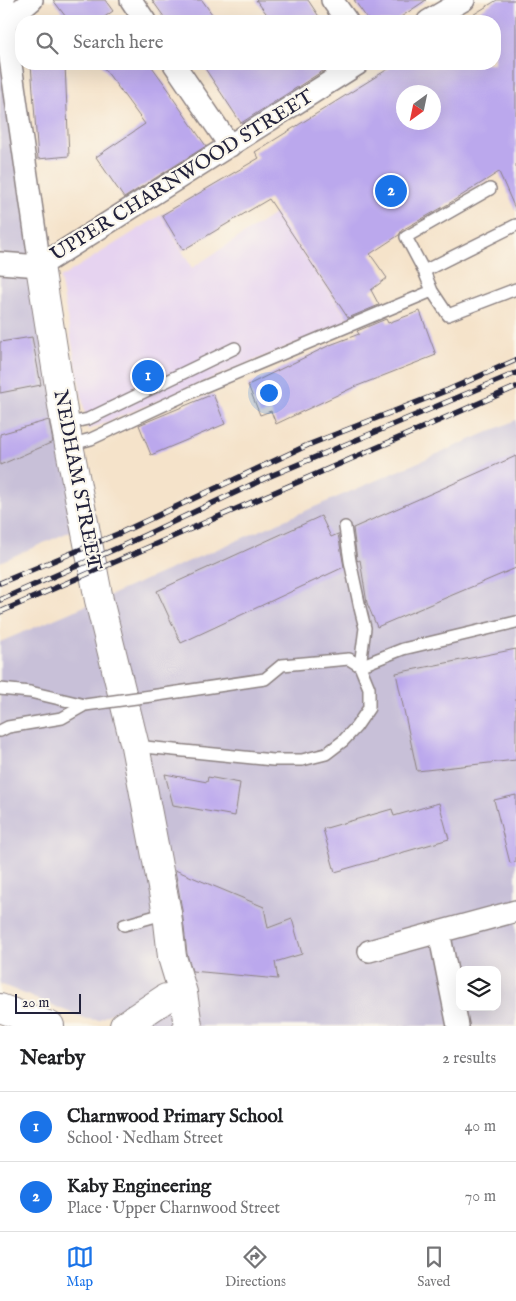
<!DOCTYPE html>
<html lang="en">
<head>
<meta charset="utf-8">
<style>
	:root { --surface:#fff; --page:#f2f2f2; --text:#202124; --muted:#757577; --line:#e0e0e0; --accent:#1a73e8 }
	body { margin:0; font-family:"IM FELL English",serif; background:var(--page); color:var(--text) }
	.controls { position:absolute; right:15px; bottom:15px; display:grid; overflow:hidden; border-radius:10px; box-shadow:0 5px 20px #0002 }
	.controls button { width:45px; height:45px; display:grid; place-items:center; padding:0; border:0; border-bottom:1px solid var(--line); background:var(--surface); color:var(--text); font:25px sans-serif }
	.compass { position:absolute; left:396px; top:85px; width:45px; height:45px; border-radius:50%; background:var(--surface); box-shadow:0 5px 20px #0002; rotate:213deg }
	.scale { position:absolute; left:15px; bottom:12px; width:66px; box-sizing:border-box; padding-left:5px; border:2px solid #22223b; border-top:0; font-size:14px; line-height:18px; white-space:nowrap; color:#22223b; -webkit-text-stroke:4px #fbf7ec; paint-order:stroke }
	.you { position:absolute; left:268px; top:392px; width:18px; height:18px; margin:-12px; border:4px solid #fff; border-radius:50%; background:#1a73e8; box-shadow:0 0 0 8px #1a73e833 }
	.badge { display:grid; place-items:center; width:32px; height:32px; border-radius:50%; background:var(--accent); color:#fff; font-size:16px; font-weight:700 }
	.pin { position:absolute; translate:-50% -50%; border:2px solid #fff; box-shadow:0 1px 5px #0006 }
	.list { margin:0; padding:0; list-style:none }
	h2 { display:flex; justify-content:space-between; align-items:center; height:65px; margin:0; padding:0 20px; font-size:21px }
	h2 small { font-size:16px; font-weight:400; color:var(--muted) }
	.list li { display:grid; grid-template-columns:32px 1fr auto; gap:15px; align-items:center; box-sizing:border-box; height:70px; padding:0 20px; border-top:1px solid var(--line) }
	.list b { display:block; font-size:19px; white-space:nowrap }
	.list p { margin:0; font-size:16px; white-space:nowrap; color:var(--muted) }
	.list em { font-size:16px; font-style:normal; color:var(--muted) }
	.icon { flex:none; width:28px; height:28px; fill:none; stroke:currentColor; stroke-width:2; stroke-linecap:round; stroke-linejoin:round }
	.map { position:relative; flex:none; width:516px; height:1026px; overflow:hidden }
	.search { position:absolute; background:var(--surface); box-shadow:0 5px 20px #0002; left:15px; right:15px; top:15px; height:55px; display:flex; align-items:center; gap:12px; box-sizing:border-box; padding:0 18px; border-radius:20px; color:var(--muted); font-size:19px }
	.sheet { height:205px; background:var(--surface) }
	nav { display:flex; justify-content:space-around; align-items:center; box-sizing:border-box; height:70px; border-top:1px solid var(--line); background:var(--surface); font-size:14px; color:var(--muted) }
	nav a { display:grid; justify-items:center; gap:2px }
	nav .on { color:var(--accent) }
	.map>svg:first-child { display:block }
</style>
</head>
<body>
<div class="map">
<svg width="516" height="1026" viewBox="0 0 516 1026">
	<rect width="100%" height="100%" fill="#fbf7ec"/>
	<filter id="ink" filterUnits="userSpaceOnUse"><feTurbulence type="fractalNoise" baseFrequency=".02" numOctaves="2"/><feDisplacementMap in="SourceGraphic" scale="10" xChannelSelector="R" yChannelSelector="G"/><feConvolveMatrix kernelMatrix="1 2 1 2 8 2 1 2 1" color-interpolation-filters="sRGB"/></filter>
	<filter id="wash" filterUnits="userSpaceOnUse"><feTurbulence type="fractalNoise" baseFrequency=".0096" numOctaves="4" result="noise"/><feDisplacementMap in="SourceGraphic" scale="20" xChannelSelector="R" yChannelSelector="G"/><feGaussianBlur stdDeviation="1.12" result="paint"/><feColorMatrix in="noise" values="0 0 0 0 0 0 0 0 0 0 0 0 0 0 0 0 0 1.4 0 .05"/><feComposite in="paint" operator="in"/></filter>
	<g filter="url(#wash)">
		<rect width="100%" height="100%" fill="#f5e3ca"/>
		<path fill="#e6d3f0" d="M276,213L349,321L88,430L60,278L161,215L192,268Z"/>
		<path fill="#c8c0d8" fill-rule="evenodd" d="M0,24L85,525L0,562Z
			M516,420V1026H141L121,1008L98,1020L86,1019L0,984V642L99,600ZM460,970H497V1007H460Z"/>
		<g id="blocks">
			<path fill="#bba8ed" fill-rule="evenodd" d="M53,0H105L113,11L99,21H69Z
				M152,0H202L217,21H167Z
				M256,0H308L322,21H272Z
				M354,0H426L395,21H369Z
				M497,0H516V211L499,172L445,206L402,230L399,235L370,254L387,278L371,290L379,305L348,318L269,199L183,250L162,215L259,158L255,152L396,64H495V21H463ZM404,92H434V122H404Z
				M31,64H65L69,156L38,159Z
				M101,64H150L171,93L170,94L206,146L124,198L96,157L145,124Z
				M202,64H334L241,123Z
				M420,311L436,355L352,388L276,424L271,411L260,415L248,385L330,345L359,334L357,331L386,319L388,323Z
				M32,337L41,385L0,393V342Z
				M213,394L225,424L151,455L139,425Z
				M49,420L53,442L0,465V434Z
				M516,456V568L377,627L367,603L360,560L358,561L357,560L353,528Z
				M321,516L331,537L338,534L344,567L181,643L157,591Z
				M516,649V760L417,771L396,673Z
				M165,774L207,782L208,777L240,783L235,816L173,805Z
				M516,795V862L510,863L494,800Z
				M439,803L449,839L335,872L323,829L392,809L394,816Z
				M175,870L264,907L268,928L292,919L302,954L275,962L278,979L192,971L187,954L182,910Z"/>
		</g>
	</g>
	<g filter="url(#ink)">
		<use href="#blocks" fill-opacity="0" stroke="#8c8282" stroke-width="1"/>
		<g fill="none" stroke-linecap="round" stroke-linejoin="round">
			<defs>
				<path id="service" d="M424,271L516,225
					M432,291L424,271L406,237L490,189
					M65,424L88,419L235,348
					M69,445L91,439L203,387L432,291L448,315L516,289
					M345,527L350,561L360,608L365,628L360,666L403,649L516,622
					M0,689L30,692L85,705
					M0,731L8,727L62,718L85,705
					M135,746L273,760H302L326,754L343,741L356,727L369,708V688L360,666L349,659L282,665L265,679L151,696
					M124,925L167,913"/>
				<path id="minor" d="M4,0L5,23L40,266
					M131,0L145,21
					M332,0L347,21
					M428,21L464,0
					M0,24L5,23L32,0
					M174,64L230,146
					M0,263L40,266L358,64
					M439,932L458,1026
					M369,951L516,911"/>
				<path id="tertiary" d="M40,266L65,424L99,600L135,746L167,913L172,957L183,993L188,1026"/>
				<path id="primary" d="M0,1008L50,1026
					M124,1026L166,998"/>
			</defs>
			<use href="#service" stroke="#8c8282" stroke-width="14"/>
			<use href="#minor" stroke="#8c8282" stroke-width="24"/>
			<use href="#tertiary" stroke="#8c8282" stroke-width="30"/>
			<use href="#primary" stroke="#8c8282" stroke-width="30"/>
			<use href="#service" stroke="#fff" stroke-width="11"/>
			<use href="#minor" stroke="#fff" stroke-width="21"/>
			<use href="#tertiary" stroke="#fff" stroke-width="28"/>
			<use href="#primary" stroke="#fff" stroke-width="28"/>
			<defs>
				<path id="rail" d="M0,583L120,533L308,445L448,390L516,360
					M0,600L122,546L268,477L516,373
					M0,612L516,387"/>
			</defs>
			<use href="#rail" stroke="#22223b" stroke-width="5.5"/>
			<use href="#rail" stroke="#fbf7ec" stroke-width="4" stroke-dasharray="11" stroke-linecap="butt"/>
			<defs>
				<path id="service-bridge" d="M85,705L151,696"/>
			</defs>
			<use href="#service-bridge" stroke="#8c8282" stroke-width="14" stroke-linecap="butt"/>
			<use href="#service-bridge" stroke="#fff" stroke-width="11"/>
		</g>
	</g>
	<g text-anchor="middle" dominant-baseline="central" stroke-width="4.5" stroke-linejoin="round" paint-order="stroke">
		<g font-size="20" fill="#22223b" stroke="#fbf7ec">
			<text transform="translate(182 176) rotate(-32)">UPPER CHARNWOOD STREET</text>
			<text transform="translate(77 480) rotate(79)">NEDHAM STREET</text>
		</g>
	</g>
</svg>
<div class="controls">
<button><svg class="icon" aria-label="layers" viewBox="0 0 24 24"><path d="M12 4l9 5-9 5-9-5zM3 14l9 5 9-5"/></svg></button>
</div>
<svg class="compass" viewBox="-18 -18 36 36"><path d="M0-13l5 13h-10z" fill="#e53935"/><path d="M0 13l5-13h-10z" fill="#757577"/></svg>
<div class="scale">20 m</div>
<div class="you"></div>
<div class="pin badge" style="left:148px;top:376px">1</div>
<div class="pin badge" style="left:391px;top:191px">2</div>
<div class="search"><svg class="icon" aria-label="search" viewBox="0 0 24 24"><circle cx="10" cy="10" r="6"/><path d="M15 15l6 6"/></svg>Search here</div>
</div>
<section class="sheet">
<h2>Nearby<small>2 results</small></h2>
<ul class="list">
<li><span class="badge">1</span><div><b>Charnwood Primary School</b><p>School · Nedham Street</p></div><em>40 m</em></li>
<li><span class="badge">2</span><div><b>Kaby Engineering</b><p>Place · Upper Charnwood Street</p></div><em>70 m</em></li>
</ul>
</section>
<nav>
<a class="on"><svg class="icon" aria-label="map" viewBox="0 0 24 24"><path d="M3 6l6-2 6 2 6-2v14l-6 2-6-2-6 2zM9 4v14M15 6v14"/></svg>Map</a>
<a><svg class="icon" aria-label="directions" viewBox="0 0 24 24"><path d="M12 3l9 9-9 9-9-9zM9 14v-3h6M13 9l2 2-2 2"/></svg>Directions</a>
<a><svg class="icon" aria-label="saved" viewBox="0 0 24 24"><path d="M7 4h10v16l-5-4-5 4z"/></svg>Saved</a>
</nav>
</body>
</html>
